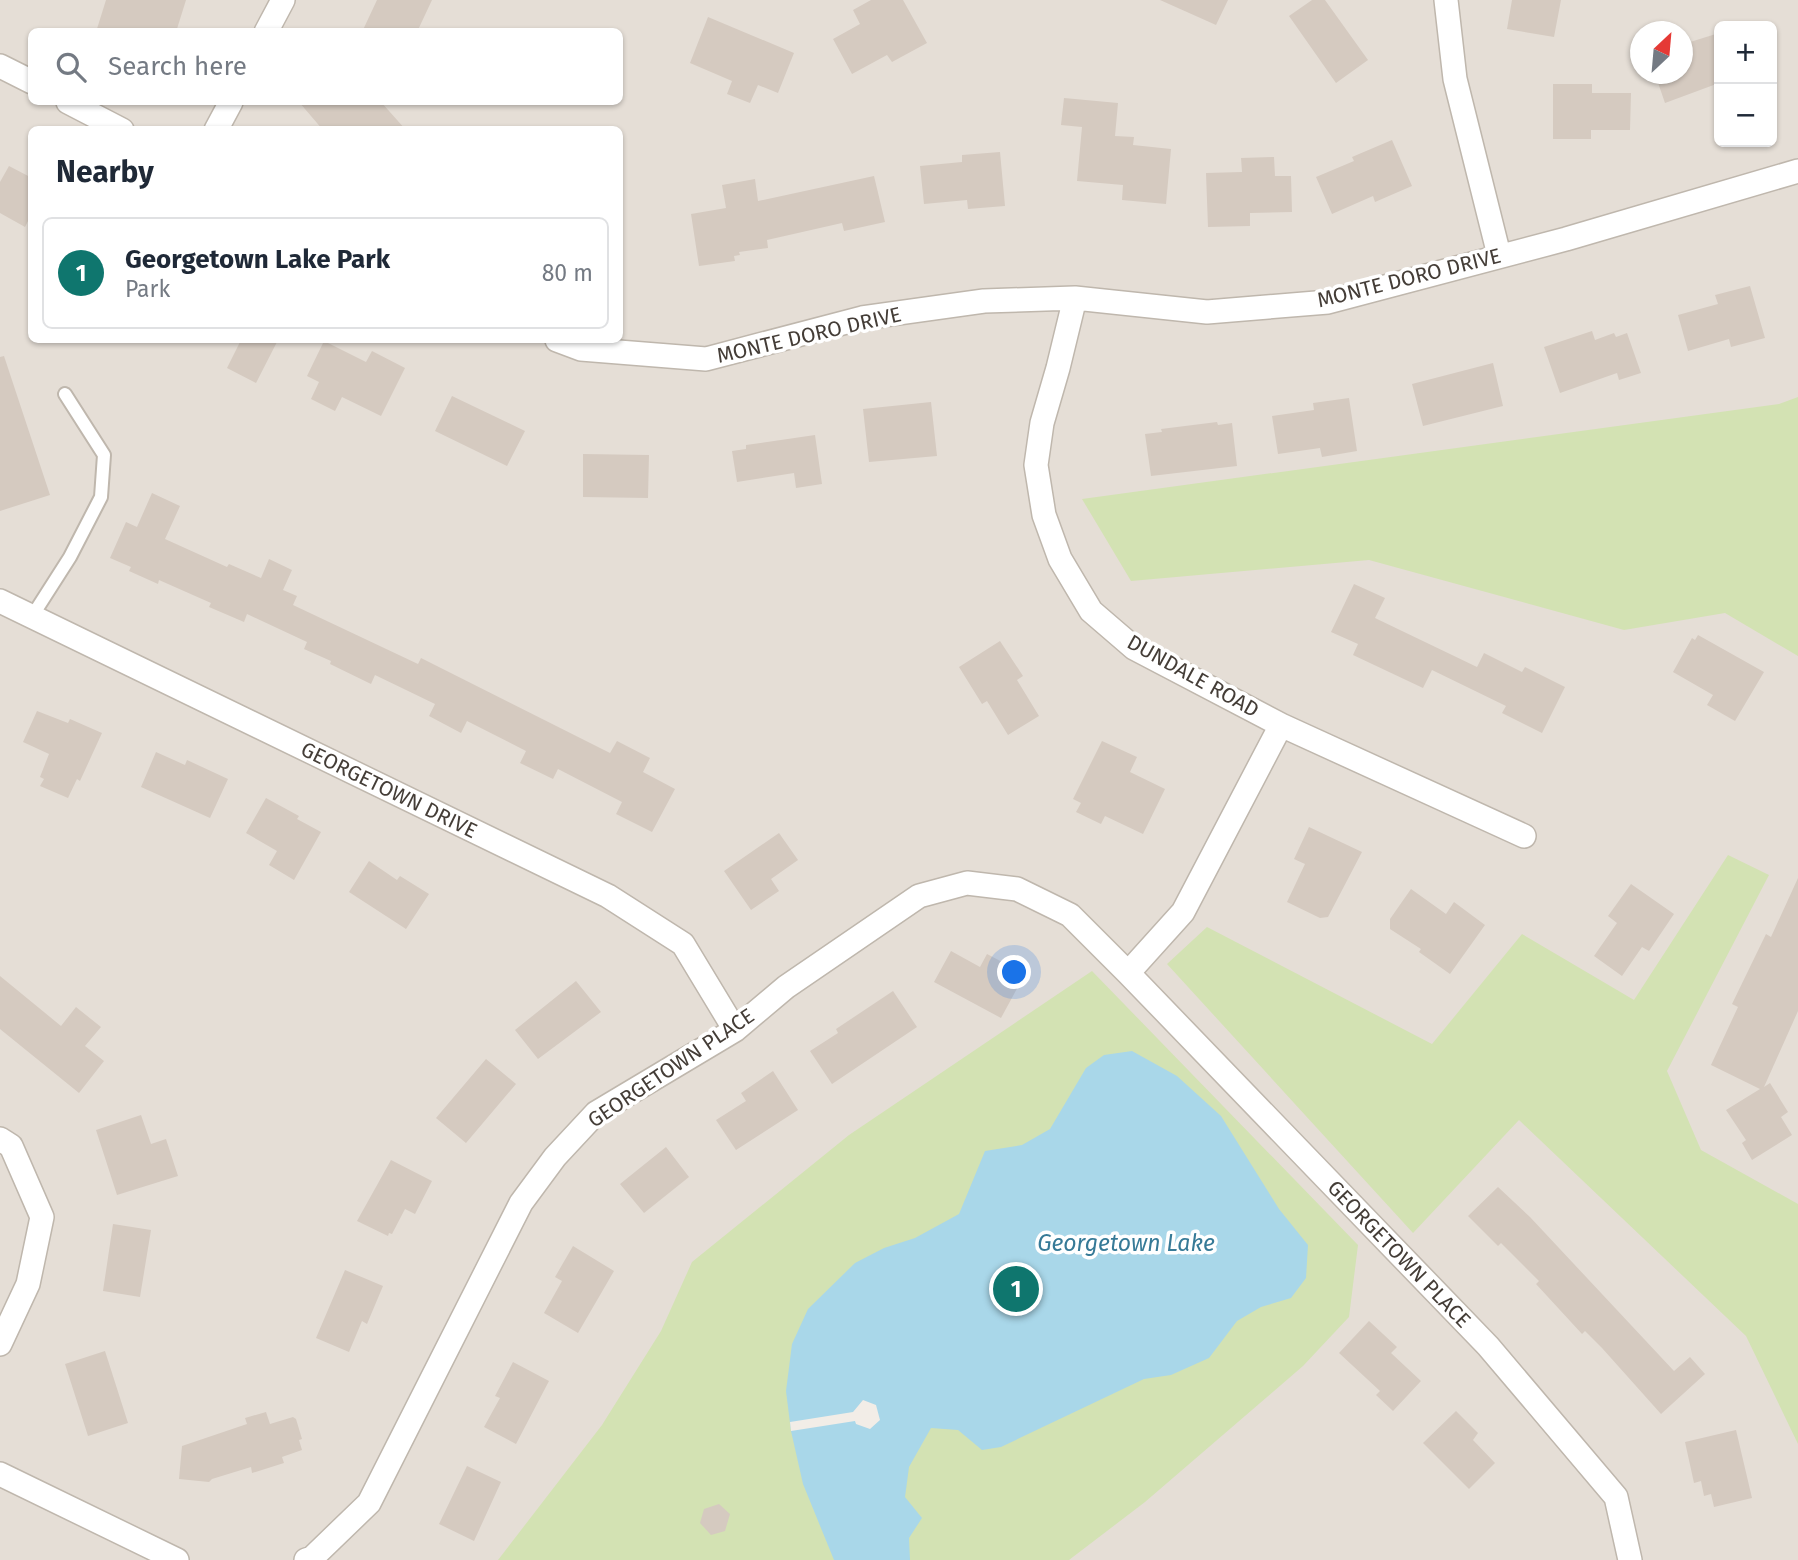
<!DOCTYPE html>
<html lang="en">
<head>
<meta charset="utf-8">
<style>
	:root { --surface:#fff; --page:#f6f6f7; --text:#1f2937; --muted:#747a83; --line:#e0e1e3; --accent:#0f766e }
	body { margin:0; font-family:"Fira Sans",sans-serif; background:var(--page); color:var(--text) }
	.controls { position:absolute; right:21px; top:21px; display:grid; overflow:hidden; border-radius:10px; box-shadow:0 2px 5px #0004 }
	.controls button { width:63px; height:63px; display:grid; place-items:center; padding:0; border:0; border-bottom:2px solid var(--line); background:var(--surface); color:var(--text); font:35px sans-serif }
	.compass { position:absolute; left:1630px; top:21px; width:63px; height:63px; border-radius:50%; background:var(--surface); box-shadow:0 2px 5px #0004; rotate:26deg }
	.you { position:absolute; left:1015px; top:973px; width:24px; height:24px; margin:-18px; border:5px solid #fff; border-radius:50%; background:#1a73e8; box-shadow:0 0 0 10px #1a73e833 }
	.badge { display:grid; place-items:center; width:46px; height:46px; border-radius:50%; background:var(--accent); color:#fff; font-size:23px; font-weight:700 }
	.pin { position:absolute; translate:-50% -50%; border:4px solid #fff; box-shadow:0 2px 7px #0006 }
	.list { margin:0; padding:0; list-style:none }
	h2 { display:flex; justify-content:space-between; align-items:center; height:91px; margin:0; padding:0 28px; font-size:30px }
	h2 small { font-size:23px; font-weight:400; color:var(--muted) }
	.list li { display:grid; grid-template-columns:46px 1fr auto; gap:21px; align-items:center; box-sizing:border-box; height:112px; margin:0 14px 14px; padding:0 14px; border:2px solid var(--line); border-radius:10px }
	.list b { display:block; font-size:26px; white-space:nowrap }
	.list p { margin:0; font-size:23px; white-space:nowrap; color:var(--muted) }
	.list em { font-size:23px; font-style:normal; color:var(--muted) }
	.icon { flex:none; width:38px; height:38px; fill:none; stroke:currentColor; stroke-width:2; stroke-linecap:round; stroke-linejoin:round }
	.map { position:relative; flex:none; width:1798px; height:1560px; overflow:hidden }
	.search { position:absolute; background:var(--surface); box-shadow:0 2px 5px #0004; left:28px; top:28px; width:595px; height:77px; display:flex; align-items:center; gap:18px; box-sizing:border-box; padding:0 24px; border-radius:10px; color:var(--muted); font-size:26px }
	.panel { position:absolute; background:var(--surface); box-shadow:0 2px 5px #0004; left:28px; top:126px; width:595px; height:217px; border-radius:10px }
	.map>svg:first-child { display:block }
</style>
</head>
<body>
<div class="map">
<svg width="1798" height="1560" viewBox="0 0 1798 1560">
	<rect width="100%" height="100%" fill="#f2ede7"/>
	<path fill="#e5ded6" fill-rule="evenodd" d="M0,0H1798V1560H0ZM1719,26H1772V142H1719ZM32,32H620V102H32ZM1640,32H1682V74H1640ZM32,130H620V340H32Z"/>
	<path fill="#d3e2b3" d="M1798,397V656L1725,613L1624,630L1369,560L1131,581L1082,499L1779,404Z
		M1728,855L1769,875L1667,1071L1701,1150L1798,1204V1444L1746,1336L1519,1120L1413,1233L1167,964L1207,927L1432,1044L1522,934L1634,1000Z
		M1092,971L1358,1245L1349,1317L1303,1366L1145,1502L1069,1560H498L602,1425L661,1331L692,1262L849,1135Z"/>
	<path fill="#a9d7e9" d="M1132,1051L1177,1076L1221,1116L1279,1209L1308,1245L1306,1278L1291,1298L1261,1307L1237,1321L1209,1358L1171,1375L1144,1379L1001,1447L982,1450L958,1430L931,1428L909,1467L905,1497L922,1518L909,1538L910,1560H834L803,1484L791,1431L786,1391L792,1344L808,1309L855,1263L884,1248L915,1238L959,1214L985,1151L1022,1145L1050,1129L1086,1068L1104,1055Z"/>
	<path fill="#f2ede7" d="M863,1400L876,1405L880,1420L870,1429L856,1424L855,1421L791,1431L790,1422L853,1412Z"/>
	<path fill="#d5cac0" d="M106,0H186L176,32H96Z
		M377,0H432L417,32H362Z
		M871,0H903L927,43L892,62L887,55L852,74L833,39L860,24L853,10Z
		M1160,0H1228L1216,25Z
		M1312,0H1325L1368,60L1336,83L1289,16Z
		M1512,0H1561L1554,37L1507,29Z
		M708,17L794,53L778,93L758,85L750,103L727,94L732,81L690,63Z
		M1719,33V83L1665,103L1655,74H1683V54L1690,51L1687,43Z
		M1553,84H1592V93H1631L1630,130H1591V139H1553Z
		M1064,98L1118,103L1115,136L1134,137L1133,145L1171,149L1166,204L1122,200L1123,185L1077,181L1082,127L1061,125Z
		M299,102H381L406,130H323Z
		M1392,140L1412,186L1375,202L1373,196L1332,214L1316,177L1354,161L1352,157Z
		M1000,152L1005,206L968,209L967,200L924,204L920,166L962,162V155Z
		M1274,157L1275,176H1291L1292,212L1250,213V226L1208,227L1206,173L1242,172L1241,158Z
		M9,166L32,178V213L25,227L0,213V182Z
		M874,176L885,222L844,231L842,223L767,240L768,248L739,252L740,255L734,256L735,261L699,266L691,214L726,208L722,185L755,179L758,201Z
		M1750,286L1765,338L1731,347L1729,339L1688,351L1678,315L1718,304L1715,295Z
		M1592,331L1595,340L1614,333L1616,337L1627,333L1641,373L1619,380L1617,373L1560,393L1544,347Z
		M241,340H278L256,383L227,368Z
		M324,341L366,362L372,351L405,368L381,416L342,397L335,411L311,399L319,382L307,376Z
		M4,356L50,495L0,511V357Z
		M1493,363L1503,406L1423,426L1412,384Z
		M452,396L525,431L507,466L435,431Z
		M1349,398L1357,451L1322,457L1320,448L1278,454L1272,416L1314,410L1313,403Z
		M931,402L937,456L869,462L863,409Z
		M1217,422L1218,425L1232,423L1237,466L1151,476L1145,434L1162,432L1161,429Z
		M815,435L822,484L796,488L794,473L737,482L732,451L746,449V445Z
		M583,454L649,455L648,498L583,497Z
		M152,493L180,506L165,539L227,567L229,564L261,578L269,559L292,570L283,590L297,596L293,605L418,664L421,658L610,753L617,741L650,758L643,772L675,789L652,832L616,814L622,802L558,769L553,779L520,763L526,751L467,721L461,733L429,716L435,704L375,675L371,684L330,664L331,661L304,649L307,642L247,614L244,622L209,607L211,603L159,580L158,584L129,571L131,567L110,558L126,522L137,527Z
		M1354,584L1385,598L1375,618L1477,667L1484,653L1522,672L1525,667L1565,687L1542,733L1502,713L1506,706L1432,670L1423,688L1353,655L1358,644L1331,632Z
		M1698,635L1764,672L1735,721L1707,705L1713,695L1673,672L1692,638L1695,640Z
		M1000,641L1023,676L1017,680L1039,716L1008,735L987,701L982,704L959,667Z
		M37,711L68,723L70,719L102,733L80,781L77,779L68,798L40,786L44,779L40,777L49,754L23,742Z
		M1102,741L1137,757L1130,772L1165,789L1143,834L1105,816L1101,824L1076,812L1081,803L1073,799Z
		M156,752L185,765L187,760L228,779L210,818L141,787Z
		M266,798L299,816L297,819L321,832L294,880L269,865L277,851L246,833Z
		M1309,827L1362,852L1328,917L1320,918L1287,902L1305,864L1294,859Z
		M779,833L798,860L771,879L779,891L751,910L724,871Z
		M369,861L397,880L400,876L429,894L406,929L349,892Z
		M1798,878V1011L1764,1087L1770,1083L1788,1112L1781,1117L1792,1135L1752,1160L1742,1143L1746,1140L1726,1110L1760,1089L1711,1065L1738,1007L1732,1004L1766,934L1771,937Z
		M1631,884L1674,914L1649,951L1642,947L1622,976L1594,956L1617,923L1608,916Z
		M1411,889L1446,914L1454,902L1485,925L1450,974L1419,952L1421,949L1390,929V919Z
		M951,951L980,967L987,954L1025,974L1001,1018L934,982Z
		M0,976L61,1026L76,1007L101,1027L85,1046L104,1061L79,1093L0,1029Z
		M576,981L601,1012L538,1059L515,1030Z
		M893,991L917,1027L832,1084L810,1051L838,1033L836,1029Z
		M486,1059L516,1084L466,1143L436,1118Z
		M773,1071L798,1110L736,1150L716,1120L746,1101L741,1093Z
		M141,1115L151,1144L166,1139L178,1176L117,1195L96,1130Z
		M666,1147L689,1177L644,1213L620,1184Z
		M391,1160L432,1181L415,1214L405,1209L392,1234L389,1233L388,1236L357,1221Z
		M1498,1187L1530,1217L1674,1371L1690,1357L1705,1374L1661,1414L1602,1348L1585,1331L1582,1334L1536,1284L1539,1281L1501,1243L1498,1246L1468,1216Z
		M113,1224L151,1230L140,1297L103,1291Z
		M573,1246L614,1271L578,1333L544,1313L562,1281L555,1277Z
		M345,1270L383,1286L367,1324L362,1321L349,1352L316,1338Z
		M1369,1321L1397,1347L1391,1353L1421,1381L1393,1411L1376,1395L1380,1391L1339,1353Z
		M105,1351L128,1423L88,1436L65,1364Z
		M513,1362L549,1381L516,1444L484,1427L500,1398L495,1396Z
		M1456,1411L1478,1433L1473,1440L1495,1463L1469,1489L1423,1443Z
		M266,1412L270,1424L293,1417L296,1419L302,1439L299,1440L302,1450L282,1457L284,1463L252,1473L251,1467L212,1479L209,1482L179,1479L182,1446L247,1424L245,1418Z
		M1736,1430L1752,1498L1714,1507L1711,1494L1704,1496L1701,1481L1694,1483L1685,1442Z
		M467,1466L501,1482L474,1541L439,1524Z
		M719,1504L730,1514L725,1531L711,1535L700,1523L704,1509Z"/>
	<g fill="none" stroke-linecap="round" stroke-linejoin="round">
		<defs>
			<path id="service" d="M31,618L70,557L101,497L104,455L65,394"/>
			<path id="minor" d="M1446,0L1455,79L1499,255
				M266,32L283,0
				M0,66L32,82
				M68,102L122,130
				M216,130L231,102
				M1075,298L1058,368L1042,423L1036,465L1044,515L1060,559L1091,611L1134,648L1281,725L1524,836
				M557,340L581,349L706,359L862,318L984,301L1075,298L1207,312L1328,302L1566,239L1798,171
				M0,601L608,896L683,944L735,1030
				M1128,973L1183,912L1281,725
				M0,1139L11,1146L42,1217L28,1284L0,1344
				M0,1474L177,1560
				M306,1560L312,1558L369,1503L521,1203L555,1157L596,1113L735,1030L786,987L919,896L967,883L1017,889L1070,915L1128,973L1488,1346L1616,1497L1630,1560"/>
		</defs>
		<use href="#service" stroke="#bfb7ad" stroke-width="16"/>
		<use href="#minor" stroke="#bfb7ad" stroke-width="26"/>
		<use href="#service" stroke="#fff" stroke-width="12"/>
		<use href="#minor" stroke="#fff" stroke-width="23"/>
	</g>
	<g text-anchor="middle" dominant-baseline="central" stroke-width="7" stroke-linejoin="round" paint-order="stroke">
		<g font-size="21" fill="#443d37" stroke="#fff">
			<text transform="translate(1409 278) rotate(-14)">MONTE DORO DRIVE</text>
			<text transform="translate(809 335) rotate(-13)">MONTE DORO DRIVE</text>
			<text transform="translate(1193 676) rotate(29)">DUNDALE ROAD</text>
			<text transform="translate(389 790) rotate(26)">GEORGETOWN DRIVE</text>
			<text transform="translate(671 1068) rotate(-34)">GEORGETOWN PLACE</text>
			<text transform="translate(1399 1254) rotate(46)">GEORGETOWN PLACE</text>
		</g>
		<g font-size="23" font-style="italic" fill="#367a97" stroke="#fff">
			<text x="1126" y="1243">Georgetown Lake</text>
		</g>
	</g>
</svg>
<div class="controls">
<button>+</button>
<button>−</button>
</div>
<svg class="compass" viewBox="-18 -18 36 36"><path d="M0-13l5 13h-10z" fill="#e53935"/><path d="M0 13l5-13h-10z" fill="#747a83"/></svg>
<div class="you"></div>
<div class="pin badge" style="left:1016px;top:1289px">1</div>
<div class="search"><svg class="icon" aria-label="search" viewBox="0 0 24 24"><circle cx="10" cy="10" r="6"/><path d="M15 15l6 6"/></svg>Search here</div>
<section class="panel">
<h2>Nearby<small></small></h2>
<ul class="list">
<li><span class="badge">1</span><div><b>Georgetown Lake Park</b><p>Park</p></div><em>80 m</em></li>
</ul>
</section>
</div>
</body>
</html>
